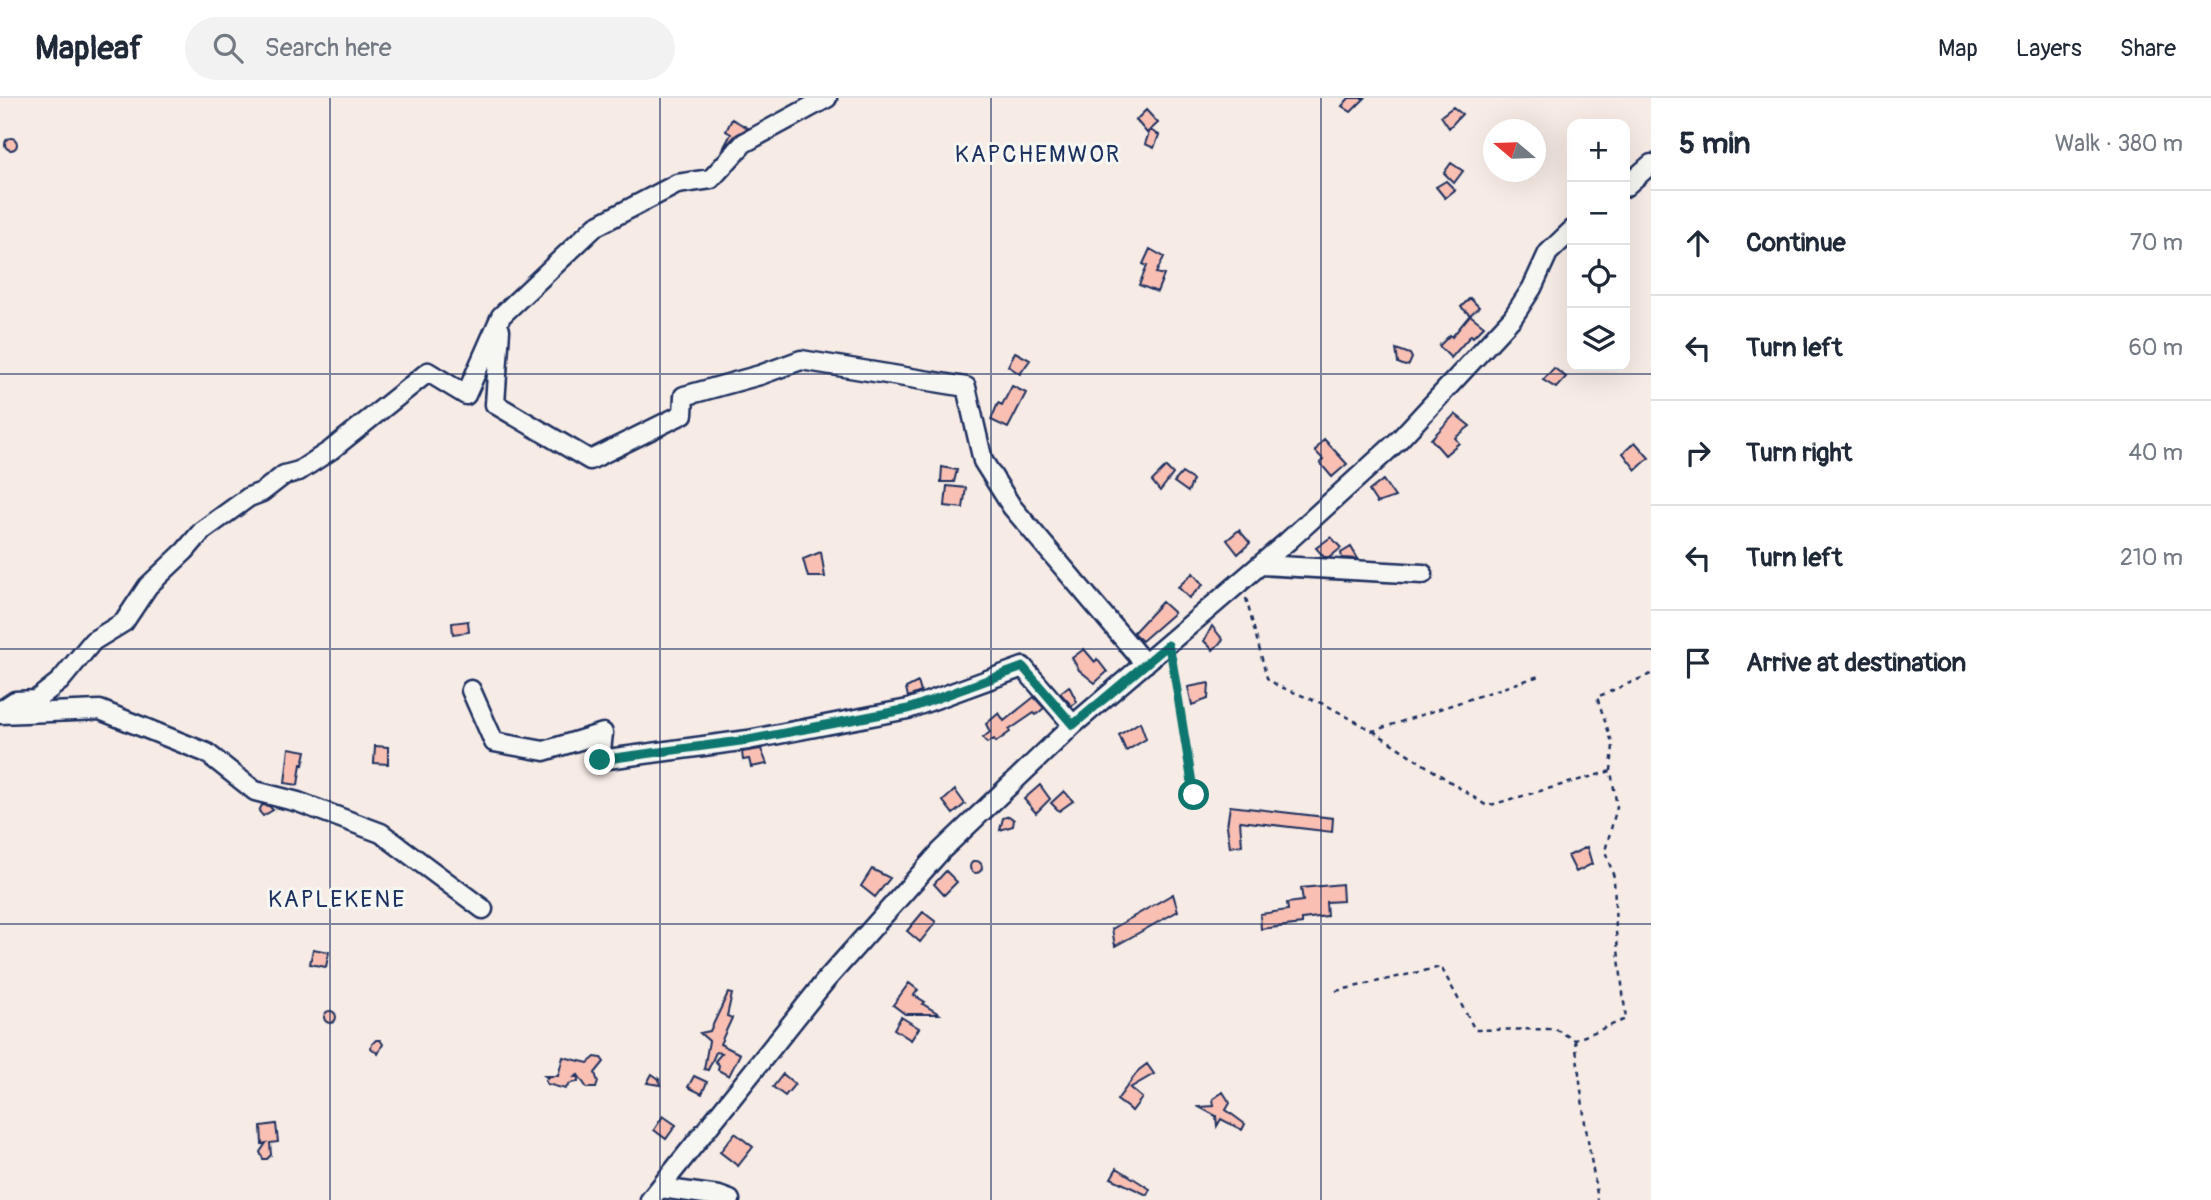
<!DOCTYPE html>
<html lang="en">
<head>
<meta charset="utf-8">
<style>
	:root { --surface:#fff; --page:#f2f2f3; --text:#1f2937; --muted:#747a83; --line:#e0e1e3 }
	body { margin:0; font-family:Pangolin,sans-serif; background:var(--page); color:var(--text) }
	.controls { position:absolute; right:21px; top:21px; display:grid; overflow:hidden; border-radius:14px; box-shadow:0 7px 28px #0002 }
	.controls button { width:63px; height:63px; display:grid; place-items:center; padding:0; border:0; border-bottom:2px solid var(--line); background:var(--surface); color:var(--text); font:35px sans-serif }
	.compass { position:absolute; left:1483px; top:21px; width:63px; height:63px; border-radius:50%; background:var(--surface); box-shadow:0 7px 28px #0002; rotate:289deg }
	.stop { position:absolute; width:21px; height:21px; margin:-16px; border:5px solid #0f766e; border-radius:50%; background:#fff }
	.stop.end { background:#0f766e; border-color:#fff; box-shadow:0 2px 7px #0008 }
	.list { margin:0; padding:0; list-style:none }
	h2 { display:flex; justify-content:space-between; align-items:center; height:91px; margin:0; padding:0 28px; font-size:30px }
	h2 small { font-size:23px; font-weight:400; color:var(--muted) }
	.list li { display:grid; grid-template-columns:46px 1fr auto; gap:21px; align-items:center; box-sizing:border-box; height:105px; padding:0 28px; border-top:2px solid var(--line) }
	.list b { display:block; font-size:26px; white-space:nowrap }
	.list em { font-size:23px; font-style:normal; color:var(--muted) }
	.icon { flex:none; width:38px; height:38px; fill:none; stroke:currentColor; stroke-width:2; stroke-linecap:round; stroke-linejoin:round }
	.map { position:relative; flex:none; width:1651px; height:1102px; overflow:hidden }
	header { display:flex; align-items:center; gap:42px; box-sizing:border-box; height:98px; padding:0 35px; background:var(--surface); border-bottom:2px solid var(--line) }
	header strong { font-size:33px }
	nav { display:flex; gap:38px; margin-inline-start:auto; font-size:24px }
	.search { width:490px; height:63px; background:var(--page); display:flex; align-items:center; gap:18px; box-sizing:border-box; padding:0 24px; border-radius:38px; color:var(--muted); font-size:26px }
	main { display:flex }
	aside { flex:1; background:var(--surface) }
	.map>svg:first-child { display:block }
</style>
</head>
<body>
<header>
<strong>Mapleaf</strong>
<div class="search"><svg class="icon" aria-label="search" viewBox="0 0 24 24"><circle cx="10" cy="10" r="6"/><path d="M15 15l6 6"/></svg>Search here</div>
<nav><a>Map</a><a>Layers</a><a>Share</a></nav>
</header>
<main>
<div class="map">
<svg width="1651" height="1102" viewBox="0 0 1651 1102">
	<rect width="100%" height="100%" fill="#f7ebe5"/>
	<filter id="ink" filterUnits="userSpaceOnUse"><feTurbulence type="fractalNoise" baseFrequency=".0143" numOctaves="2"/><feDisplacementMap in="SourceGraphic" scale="14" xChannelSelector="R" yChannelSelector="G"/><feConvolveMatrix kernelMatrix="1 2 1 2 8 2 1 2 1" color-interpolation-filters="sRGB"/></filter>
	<g filter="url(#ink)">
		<path fill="#f9bfb3" stroke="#1b2f5e" stroke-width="2" d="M1349,0H1365L1351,14L1342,8Z
			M1453,9L1462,16L1449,30L1441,18Z
			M1146,12L1158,25L1147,35L1136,22Z
			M732,21L748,30L736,37L723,51L731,36L726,33Z
			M1150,32L1159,37L1154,50L1145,46Z
			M5 46a6 6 0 1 1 12 0a6 6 0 1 1-12 0Z
			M1451,65L1463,73L1454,85L1444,75Z
			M1446,83L1455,92L1445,100L1436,89Z
			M1150,151L1164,159L1156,175L1164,177L1157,194L1139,187L1147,168L1143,166Z
			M1470,200L1479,209L1470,217L1461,209Z
			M1470,217L1484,228L1473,239L1471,237L1451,260L1439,248L1450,237L1452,239Z
			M1396,251L1410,256L1412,260L1409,267L1405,268L1398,265Z
			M1015,254L1030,262L1020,276L1008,268Z
			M1554,270L1566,279L1556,290L1543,282Z
			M1012,288L1026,295L1008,330L991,322L998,305L1002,307Z
			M1455,316L1470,328L1455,340L1459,345L1445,357L1431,341Z
			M1324,341L1347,366L1332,379L1320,365L1323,361L1315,353Z
			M1635,344L1649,360L1636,372L1623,355Z
			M942,369L957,372L954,384H941Z
			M1166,369L1173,376L1160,393L1152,383Z
			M1182,375L1193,382L1188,394L1174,384Z
			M1383,382L1395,399L1377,405L1369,393Z
			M947,388L966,390L963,410L945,408Z
			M1239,432L1250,445L1238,456L1227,442Z
			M1331,439L1341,450L1330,459H1324L1316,450Z
			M1351,449L1358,461L1342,460L1341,455Z
			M821,454L825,479H808L803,461Z
			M1193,475L1203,487L1189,500L1178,489Z
			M1162,504L1174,515L1142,543L1133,535Z
			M468,523L469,534L453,536L452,525Z
			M1212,528L1223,542L1213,552L1204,543Z
			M1084,551L1095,564L1097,561L1107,574L1095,585L1079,572L1072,560Z
			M918,584L921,594L908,599L906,590Z
			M1209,585L1208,601L1192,607L1188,589Z
			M1069,588L1077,604L1072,608L1060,595Z
			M1034,599L1044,610L1036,617L1034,615L1009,632L1010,634L996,644L994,641L987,645L983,640L990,634L986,626L999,615L1004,623Z
			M1140,624L1146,641L1126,653L1119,637Z
			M375,648L388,649V666L374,665Z
			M289,650L306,653L303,667L301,666L298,687L285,685Z
			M761,651L767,666L751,669L749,661L743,662L742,654Z
			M1040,687L1050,701L1036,715L1024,701Z
			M955,692L965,706L953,716L943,703Z
			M1064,693L1073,703L1059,713L1051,705Z
			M262,707L269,708L273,712L263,718L259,713Z
			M1230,708L1333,720L1332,734L1240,723L1242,747L1230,749L1227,728Z
			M1009,718L1014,722L1013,728L1000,732L1003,720Z
			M1587,749L1592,766L1576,774L1568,758Z
			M970 769a6 6 0 1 1 12 0a6 6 0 1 1-12 0Z
			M872,771L890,780L875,799L861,788Z
			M946,773L957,784L944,797L934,786Z
			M1342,786L1343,803L1326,804L1327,818L1302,821V826L1261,831L1260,816L1288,812L1287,805L1303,803L1301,790Z
			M1173,796L1178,813L1115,848L1112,831Z
			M923,814L936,824L920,844L907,833Z
			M313,851L329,854L326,869L310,866Z
			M909,885L918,892L914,897L925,904L923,906L939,916H905L893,907Z
			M728,895L732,896L727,918L732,920L720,946L740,956L729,978L718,972L719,967L715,963L722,955L716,954L708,972L704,971L709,943L700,935L710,933Z
			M324 919a6 6 0 1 1 12 0a6 6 0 1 1-12 0Z
			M901,919L919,930L911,942L894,931Z
			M376,942H380L383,946L378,956L371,950L372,946Z
			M563,959L588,965L595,959L601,960L604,964L595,975L598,984L596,990H587L578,977L575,979H578V984L571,985L565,991L547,986L545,982L548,980L545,978H558Z
			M1147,966L1154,976L1130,990L1142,1000L1132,1013L1117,1002L1139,972Z
			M652,976L659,981L660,987L647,985Z
			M783,976L795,986L785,998L773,989Z
			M694,978L707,984L702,996L688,989Z
			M1223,994L1230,1005L1226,1012L1245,1026L1242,1032L1221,1021L1217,1028L1216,1018L1199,1009L1214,1008L1213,1001Z
			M663,1018L676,1027L666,1041L654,1032Z
			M276,1026L278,1044L270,1045L271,1057L267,1061H263L260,1054L266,1045L262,1046L261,1028Z
			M735,1035L753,1049L738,1068L720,1054Z
			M1117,1070L1150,1091L1147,1097L1111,1080Z"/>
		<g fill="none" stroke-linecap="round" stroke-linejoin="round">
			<defs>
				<path id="minor" d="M1625,89L1651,66
					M500,232L495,306L590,362L683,316L684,298L760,277L801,262L966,289L983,363L1012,409L1145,566
					M1260,467L1423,476
					M471,592L494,644L544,653L603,635L600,662L748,642L908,611L1023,569L1073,627
					M0,613L15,603L36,602L60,583L93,543L124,524L148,488L185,453L202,433L249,399L262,394L284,377L299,373L331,352L428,274L466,297L501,218L596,128L677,86L711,81L744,45L827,0
					M0,616L100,612L207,655L255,693L298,704L381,735L483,811
					M661,1090L719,1098L730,1102
					M650,1102L826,882L941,753L1073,627L1288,443L1399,342L1513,219L1532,190L1548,155L1572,132"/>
			</defs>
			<use href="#minor" stroke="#1b2f5e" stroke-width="23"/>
			<path stroke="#1b2f5e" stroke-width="2.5" stroke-dasharray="5 5" stroke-linecap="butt" d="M1246,500L1267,580L1278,588L1326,607L1373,633L1539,578
				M1172,562L1194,697
				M1611,673L1613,647L1597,599L1651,576
				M1336,893L1441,869L1475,932L1555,931L1575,942L1626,921L1616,834L1614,779L1605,753L1617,709L1611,673L1487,708L1373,633
				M1575,942L1585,1025L1598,1102"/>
			<use href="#minor" stroke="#f6f6f2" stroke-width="18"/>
		</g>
	</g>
	<g fill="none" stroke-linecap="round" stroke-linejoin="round" filter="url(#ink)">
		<path stroke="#0f766e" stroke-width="9" d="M600,662L748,642L908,611L1023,569L1073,627L1168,547L1172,562L1194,697"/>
	</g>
	<path fill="none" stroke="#1b2f5e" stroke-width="2" stroke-opacity="0.55" d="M330,0V1102M660,0V1102M991,0V1102M1321,0V1102M0,276H1651M0,551H1651M0,826H1651"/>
	<g text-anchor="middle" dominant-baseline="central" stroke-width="6" stroke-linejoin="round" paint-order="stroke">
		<g font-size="23" letter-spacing="2" fill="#1b2f5e" stroke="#f6f6f2">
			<text x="1038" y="56">KAPCHEMWOR</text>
			<text x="337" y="801">KAPLEKENE</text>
		</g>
	</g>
</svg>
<div class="controls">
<button>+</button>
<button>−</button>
<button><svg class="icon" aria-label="locate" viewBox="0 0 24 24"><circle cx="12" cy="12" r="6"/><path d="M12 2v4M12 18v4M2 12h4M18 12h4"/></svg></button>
<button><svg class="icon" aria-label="layers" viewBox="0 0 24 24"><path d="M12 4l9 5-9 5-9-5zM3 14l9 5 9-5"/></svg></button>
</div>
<svg class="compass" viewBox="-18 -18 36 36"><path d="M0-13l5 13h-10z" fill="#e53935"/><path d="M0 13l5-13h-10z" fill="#747a83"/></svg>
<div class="stop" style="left:1194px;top:697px"></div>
<div class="stop end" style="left:600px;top:662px"></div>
</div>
<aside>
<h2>5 min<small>Walk · 380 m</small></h2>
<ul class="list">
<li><svg class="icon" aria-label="ahead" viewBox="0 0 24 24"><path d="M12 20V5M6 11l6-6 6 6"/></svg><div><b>Continue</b></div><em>70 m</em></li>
<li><svg class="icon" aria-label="left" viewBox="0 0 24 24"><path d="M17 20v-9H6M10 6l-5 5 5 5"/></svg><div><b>Turn left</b></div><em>60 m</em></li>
<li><svg class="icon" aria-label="right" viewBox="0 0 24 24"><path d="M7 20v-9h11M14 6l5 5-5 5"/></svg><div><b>Turn right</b></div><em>40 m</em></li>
<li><svg class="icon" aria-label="left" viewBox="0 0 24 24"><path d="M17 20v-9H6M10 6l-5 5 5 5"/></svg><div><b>Turn left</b></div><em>210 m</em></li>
<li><svg class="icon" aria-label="arrive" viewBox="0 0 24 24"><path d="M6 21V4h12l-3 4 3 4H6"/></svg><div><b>Arrive at destination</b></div></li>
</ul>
</aside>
</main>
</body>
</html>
